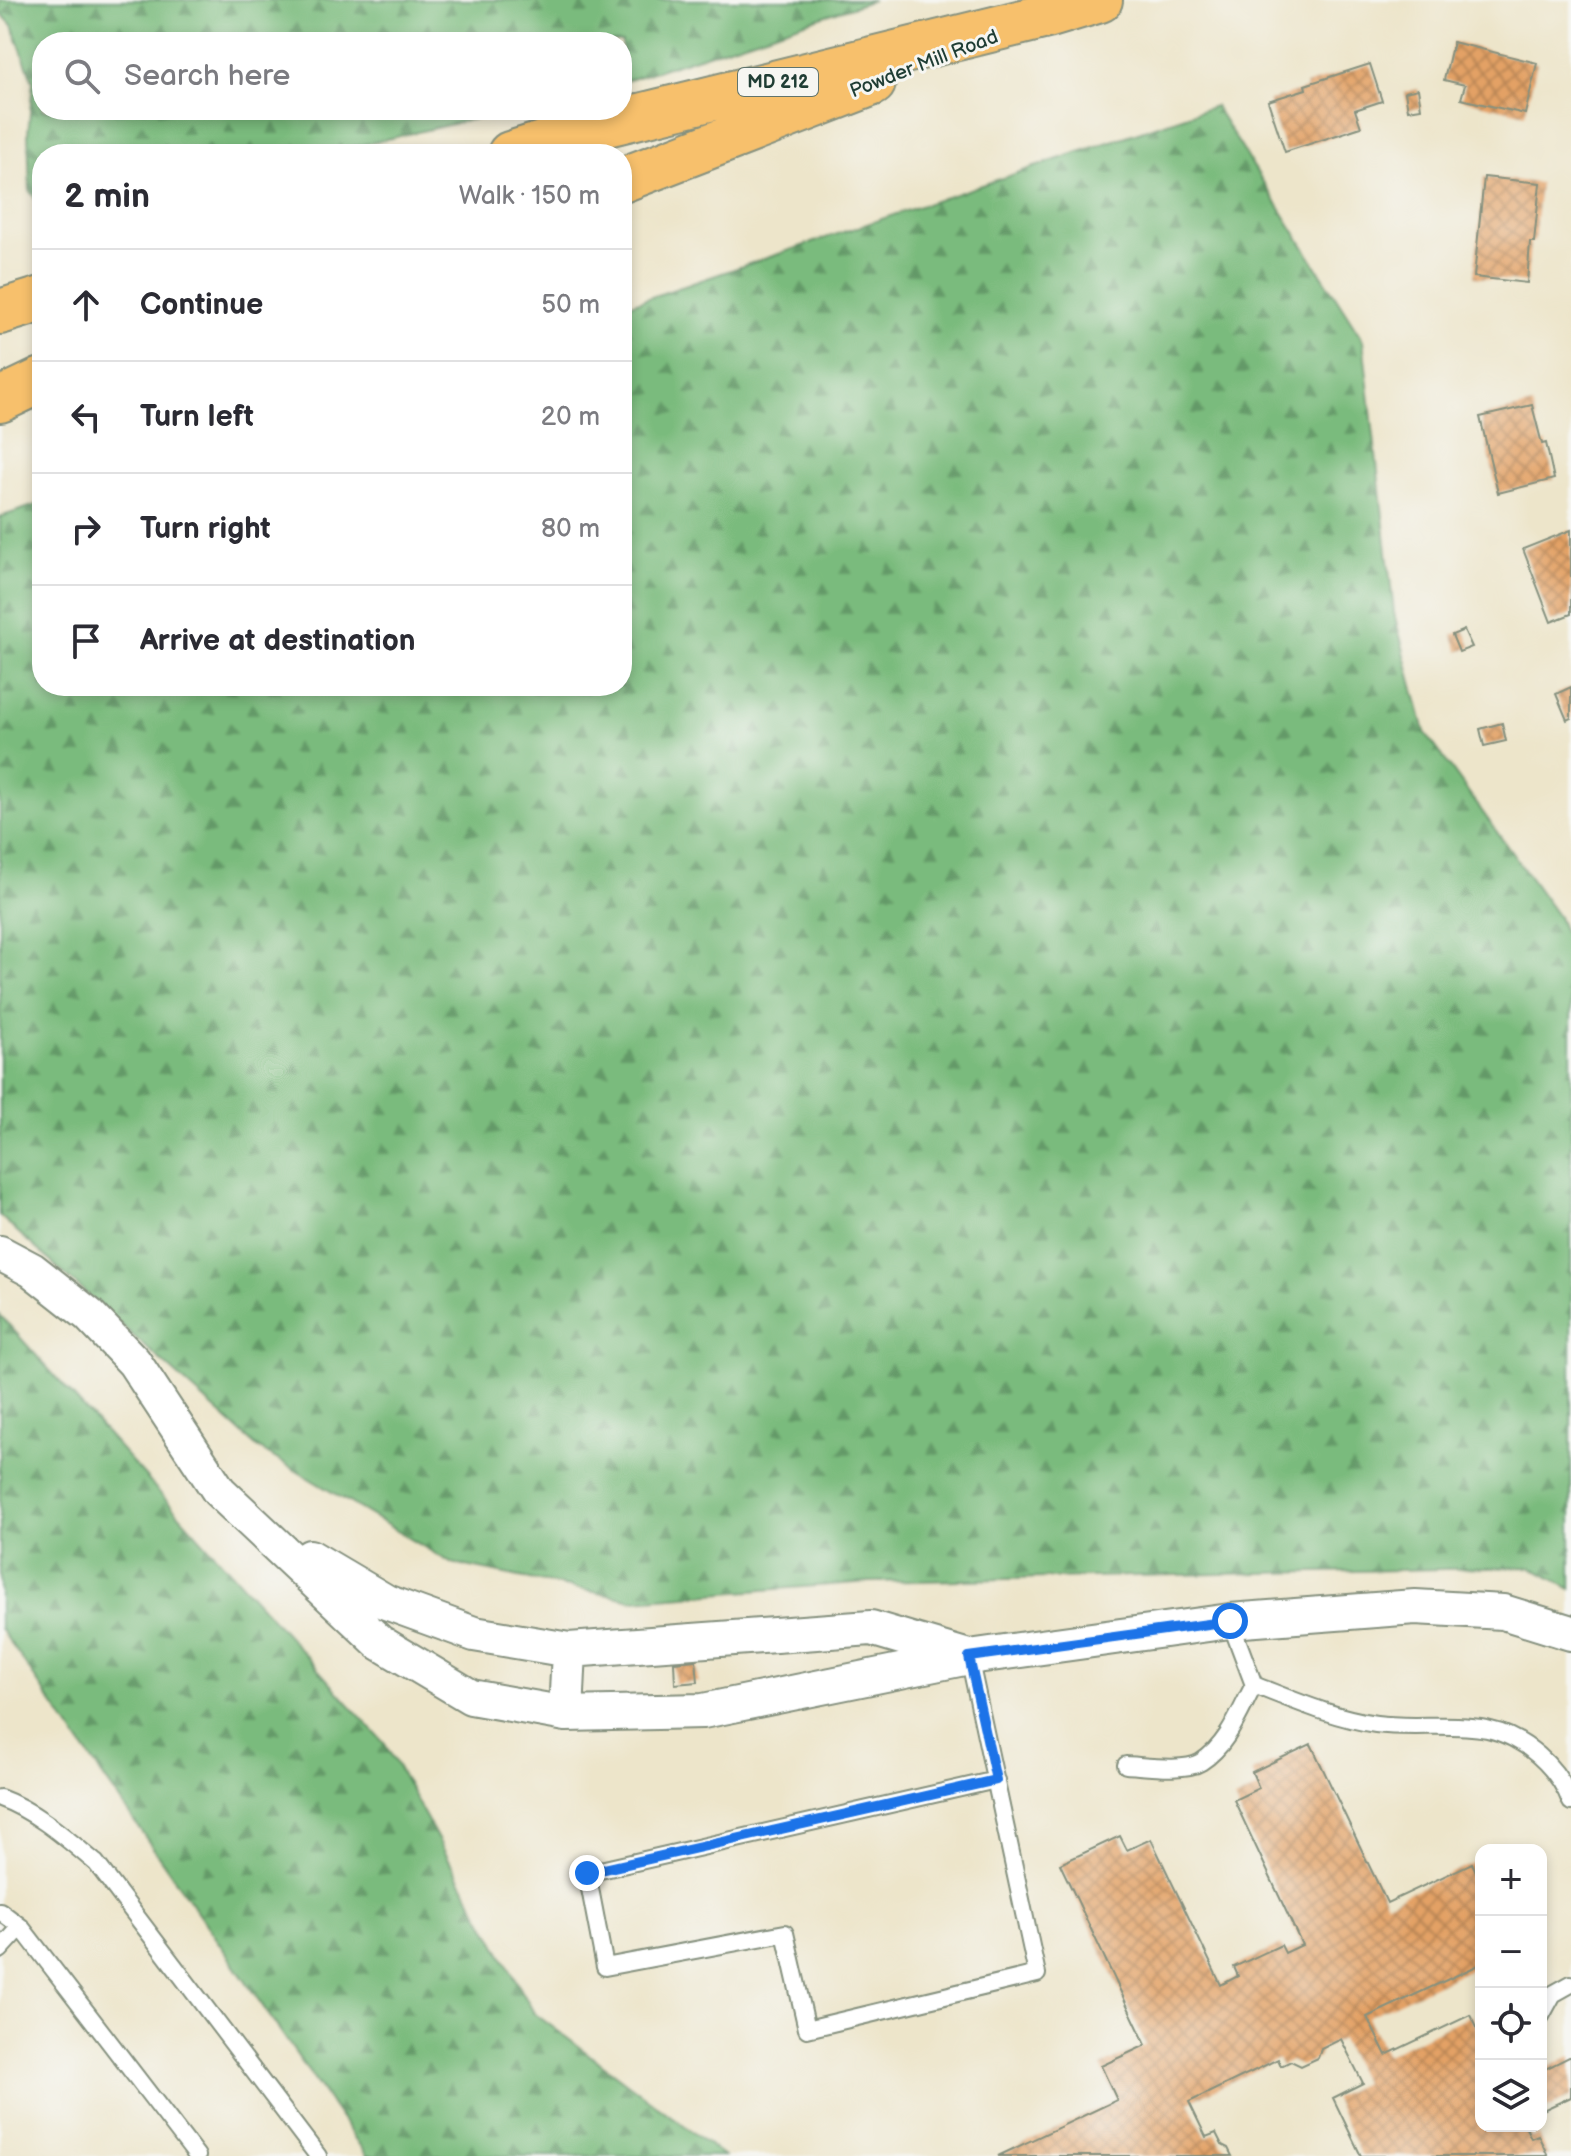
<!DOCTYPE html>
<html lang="en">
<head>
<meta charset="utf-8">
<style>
	:root { --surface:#fff; --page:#f7f7f7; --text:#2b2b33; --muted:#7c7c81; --line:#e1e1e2 }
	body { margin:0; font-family:"Balsamiq Sans",sans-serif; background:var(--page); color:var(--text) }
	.controls { position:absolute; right:24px; bottom:24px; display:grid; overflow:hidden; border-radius:16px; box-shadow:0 4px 12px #0003 }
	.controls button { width:72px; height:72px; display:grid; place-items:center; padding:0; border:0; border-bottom:2px solid var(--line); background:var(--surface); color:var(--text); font:40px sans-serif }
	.stop { position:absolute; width:24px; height:24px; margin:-18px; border:6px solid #1a73e8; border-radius:50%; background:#fff }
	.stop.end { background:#1a73e8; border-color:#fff; box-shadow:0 2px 8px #0008 }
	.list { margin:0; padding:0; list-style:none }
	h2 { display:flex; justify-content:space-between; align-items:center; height:104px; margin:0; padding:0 32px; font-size:34px }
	h2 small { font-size:26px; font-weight:400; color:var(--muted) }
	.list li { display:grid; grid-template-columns:52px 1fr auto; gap:24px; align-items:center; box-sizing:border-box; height:112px; padding:0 32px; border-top:2px solid var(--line) }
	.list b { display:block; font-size:30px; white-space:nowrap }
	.list em { font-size:26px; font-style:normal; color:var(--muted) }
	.icon { flex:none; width:44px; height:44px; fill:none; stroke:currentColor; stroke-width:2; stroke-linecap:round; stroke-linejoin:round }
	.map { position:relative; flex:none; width:1571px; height:2156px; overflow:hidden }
	.search { position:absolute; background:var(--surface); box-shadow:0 4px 12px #0003; left:32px; top:32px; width:600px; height:88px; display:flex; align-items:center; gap:20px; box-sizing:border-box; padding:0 28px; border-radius:32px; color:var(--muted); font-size:30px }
	.panel { position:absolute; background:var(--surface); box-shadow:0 4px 12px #0003; left:32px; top:144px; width:600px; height:552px; border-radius:32px }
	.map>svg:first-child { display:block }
</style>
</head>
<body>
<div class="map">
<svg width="1571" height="2156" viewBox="0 0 1571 2156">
	<defs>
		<pattern id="forest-firs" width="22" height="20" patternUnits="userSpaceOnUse" patternTransform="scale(2)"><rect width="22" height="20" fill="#7abb7d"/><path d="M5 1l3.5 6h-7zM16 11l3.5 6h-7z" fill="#639967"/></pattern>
		<pattern id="building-cross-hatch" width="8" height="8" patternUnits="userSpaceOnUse" patternTransform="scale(2)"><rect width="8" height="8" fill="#e3a165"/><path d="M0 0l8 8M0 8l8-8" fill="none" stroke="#b78454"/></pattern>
	</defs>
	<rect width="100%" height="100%" fill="#f6f6f2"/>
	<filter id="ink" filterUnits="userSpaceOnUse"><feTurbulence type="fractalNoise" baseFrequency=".0125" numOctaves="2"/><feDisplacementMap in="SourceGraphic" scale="16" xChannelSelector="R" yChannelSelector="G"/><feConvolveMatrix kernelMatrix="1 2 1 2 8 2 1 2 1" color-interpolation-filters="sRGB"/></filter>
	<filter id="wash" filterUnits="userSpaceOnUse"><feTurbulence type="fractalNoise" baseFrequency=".006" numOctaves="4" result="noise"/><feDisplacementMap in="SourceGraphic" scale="32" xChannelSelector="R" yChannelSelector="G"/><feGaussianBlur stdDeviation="1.8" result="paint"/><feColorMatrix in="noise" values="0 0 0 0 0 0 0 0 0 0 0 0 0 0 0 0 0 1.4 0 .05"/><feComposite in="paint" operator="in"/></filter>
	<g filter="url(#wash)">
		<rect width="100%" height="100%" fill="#ede5ca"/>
		<path fill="url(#forest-firs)" stroke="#4c7c58" stroke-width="2" d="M0,0H873L622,82V42H42V110H512L323,154H42V209L30,191L28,133L33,82L12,25L0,12Z
			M1215,106L1363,340L1394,613L1425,732L1558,917L1571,949V1589L1531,1567L869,1582L633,1600L451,1563L258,1448L0,1216V517L42,503V686H622V307Z
			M0,1315L385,1744L534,2013L724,2156H367L0,1628Z"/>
		<g id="blocks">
			<path fill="url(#building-cross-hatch)" d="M1453,42L1537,63L1525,114L1461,99L1465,85L1444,80Z
				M1370,64L1382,101L1355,110L1361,127L1285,152L1268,101L1306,89L1305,85Z
				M1418,89L1421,108L1408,110L1405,92Z
				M1484,177L1540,183L1534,242H1530L1527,283L1474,277Z
				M1532,405L1542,444L1546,443L1554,479L1498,493L1480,417Z
				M1571,530V614L1551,622L1523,549Z
				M1464,630L1472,647L1459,652L1452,635Z
				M1571,687V718L1567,720L1556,694Z
				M1502,723L1506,741L1484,746L1480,729Z
				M696,1660L698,1682L675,1684L674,1662Z
				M1311,1744L1387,1903L1472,1863L1481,1882V1964L1367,2017L1386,2055L1470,2015L1481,2038V2126H1525L1531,2138L1538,2135L1548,2156H1361L1333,2098L1363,2083L1341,2039L1321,2049L1318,2058L1301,2066L1291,2061L1281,2066L1278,2059L1189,2102L1206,2137L1216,2133L1222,2145L1228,2148L1232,2156H998L1117,2100L1101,2066L1146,2045L1060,1864L1120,1836L1127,1850L1151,1839L1221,1985L1238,1976L1234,1967L1281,1945L1285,1953L1302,1945L1234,1800L1259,1788L1252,1772Z
				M1571,2056V2097L1541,2111V2071Z"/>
		</g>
	</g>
	<g filter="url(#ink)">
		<use href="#blocks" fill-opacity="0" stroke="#86917f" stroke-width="2"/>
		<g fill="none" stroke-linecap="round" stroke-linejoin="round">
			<defs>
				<path id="service" d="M1230,1621L1254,1685C1293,1700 1334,1718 1376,1724C1412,1729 1451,1722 1487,1729C1525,1737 1558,1767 1571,1802
					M969,1657C992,1763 1014,1869 1037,1974L807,2029L785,1933L605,1967L587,1873L996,1780
					M1126,1765C1145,1766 1185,1772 1201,1762C1228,1745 1240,1711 1254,1685
					M0,1798C36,1811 67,1839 96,1863L318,2156
					M0,1911L21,1927L197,2156
					M0,1950L21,1927
					M1541,2016L1553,1994L1571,1984"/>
				<path id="minor" d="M0,1253L32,1270L89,1315L134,1362L219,1491L379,1642L471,1697L566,1714L703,1711L969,1657L1230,1621L1415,1607L1503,1612L1571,1633
					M310,1557L386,1602L474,1634L569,1650L871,1628L965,1656
					M566,1714L569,1650"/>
				<path id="primary" d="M510,154L599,126L1047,16L1100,0
					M622,180L873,83
					M0,312L42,299
					M0,400L42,380"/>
			</defs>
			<use href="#service" stroke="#86917f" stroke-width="20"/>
			<use href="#minor" stroke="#86917f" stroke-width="38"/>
			<use href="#primary" stroke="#86917f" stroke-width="48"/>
			<use href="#service" stroke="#fff" stroke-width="16"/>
			<use href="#minor" stroke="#fff" stroke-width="34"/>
			<use href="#primary" stroke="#f7c06c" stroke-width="44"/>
		</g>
	</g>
	<g fill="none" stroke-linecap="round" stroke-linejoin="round" filter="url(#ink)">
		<path stroke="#1a73e8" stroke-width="10" d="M587,1873L996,1780L969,1657L1230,1621"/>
	</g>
	<g text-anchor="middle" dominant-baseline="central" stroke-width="6" stroke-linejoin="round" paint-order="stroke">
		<rect fill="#f6f6f2" stroke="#60746d" stroke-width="2" x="738" y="68" width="80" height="28" rx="6"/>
		<g font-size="18" font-weight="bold" fill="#1f3d34">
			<text x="778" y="82">MD 212</text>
		</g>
		<g font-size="20" fill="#1f3d34" stroke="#f6f6f2">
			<text transform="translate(924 64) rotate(-21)">Powder Mill Road</text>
		</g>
	</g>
</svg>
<div class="controls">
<button>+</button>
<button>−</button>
<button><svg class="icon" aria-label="locate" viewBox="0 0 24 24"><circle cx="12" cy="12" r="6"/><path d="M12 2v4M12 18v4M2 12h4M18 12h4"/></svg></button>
<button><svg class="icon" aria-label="layers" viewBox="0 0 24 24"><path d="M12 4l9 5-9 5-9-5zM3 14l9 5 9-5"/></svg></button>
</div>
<div class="stop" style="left:1230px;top:1621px"></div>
<div class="stop end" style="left:587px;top:1873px"></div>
<div class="search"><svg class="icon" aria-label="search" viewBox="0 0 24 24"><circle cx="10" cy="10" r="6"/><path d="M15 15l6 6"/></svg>Search here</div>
<section class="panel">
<h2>2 min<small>Walk · 150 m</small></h2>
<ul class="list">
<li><svg class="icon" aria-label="ahead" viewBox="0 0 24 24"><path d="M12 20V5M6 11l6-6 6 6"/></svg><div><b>Continue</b></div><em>50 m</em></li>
<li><svg class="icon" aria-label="left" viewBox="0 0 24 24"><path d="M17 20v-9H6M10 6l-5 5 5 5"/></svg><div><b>Turn left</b></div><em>20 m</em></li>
<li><svg class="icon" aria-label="right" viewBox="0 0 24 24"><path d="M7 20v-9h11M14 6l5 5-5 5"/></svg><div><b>Turn right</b></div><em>80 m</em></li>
<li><svg class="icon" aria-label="arrive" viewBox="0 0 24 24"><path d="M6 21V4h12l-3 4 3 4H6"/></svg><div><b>Arrive at destination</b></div></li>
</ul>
</section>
</div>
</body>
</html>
